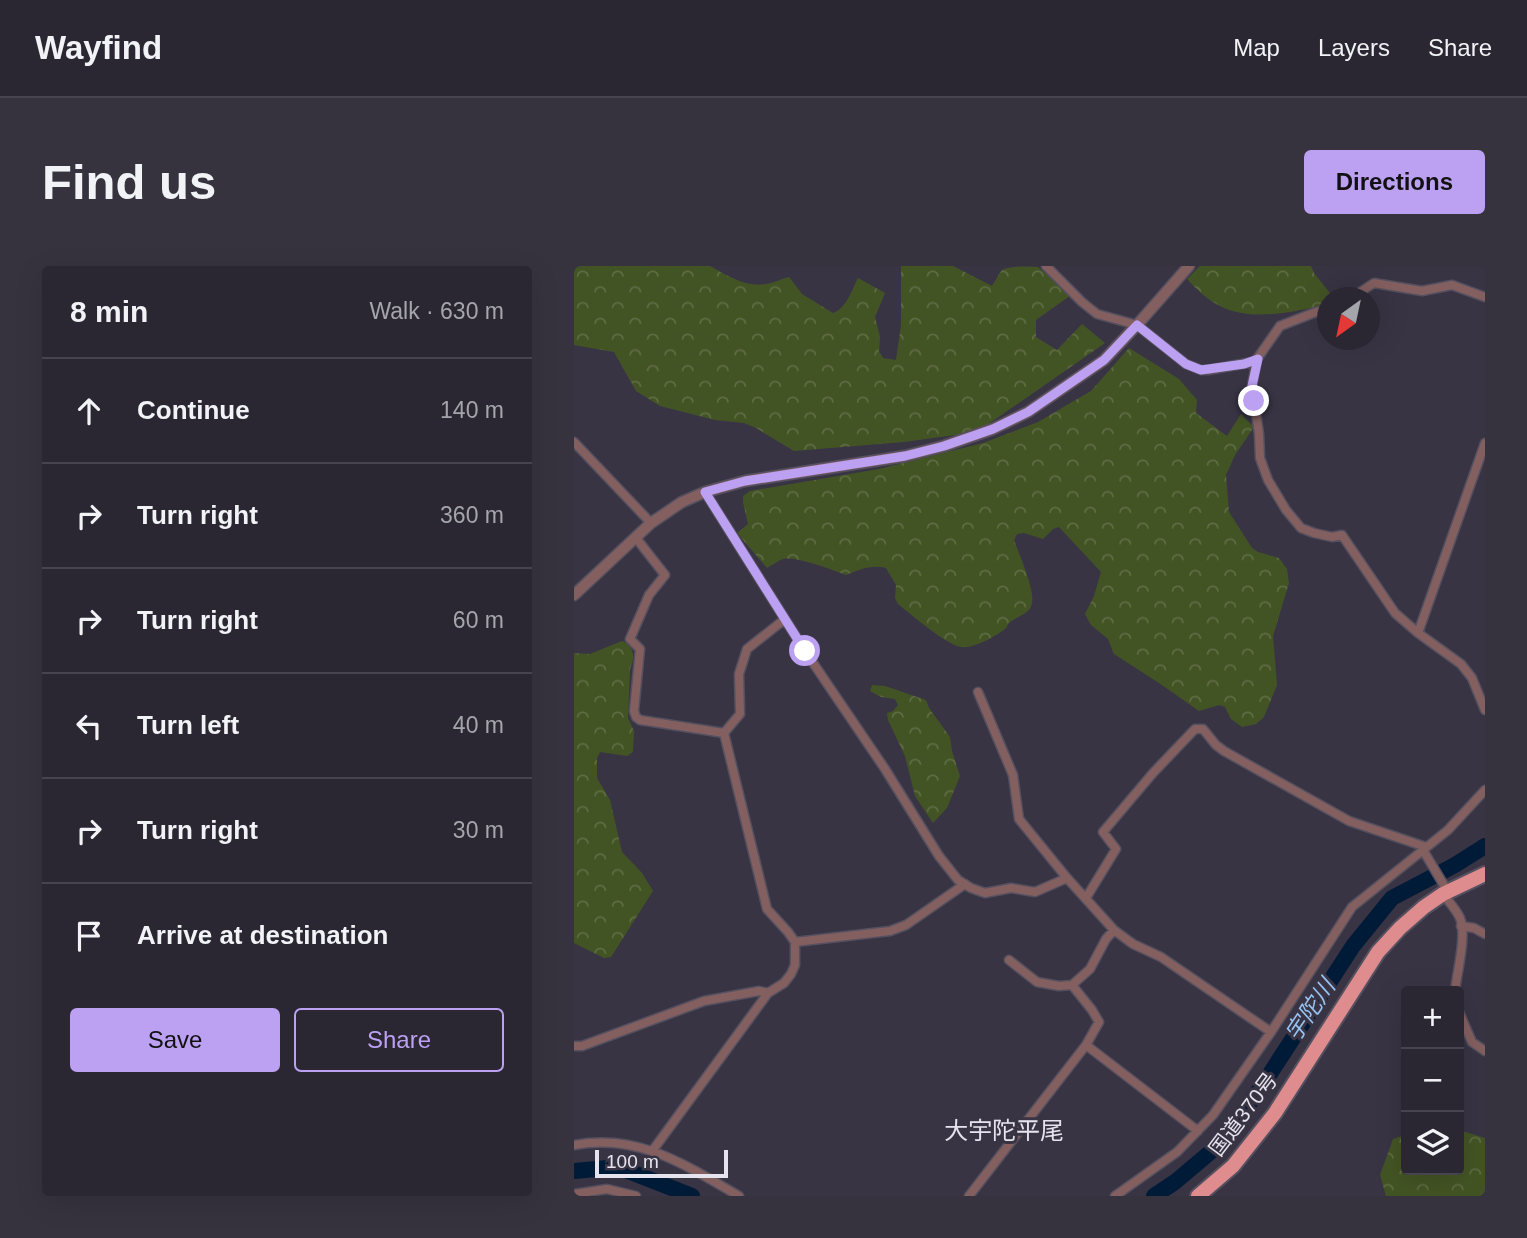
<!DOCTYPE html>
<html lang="en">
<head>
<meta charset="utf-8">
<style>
	:root { --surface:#2a2733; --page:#36333f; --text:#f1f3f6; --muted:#a5a5ac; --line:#46444e; --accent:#bca0f2 }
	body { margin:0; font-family:Helvetica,"Noto Sans JP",sans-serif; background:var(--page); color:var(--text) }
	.controls { position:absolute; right:21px; bottom:21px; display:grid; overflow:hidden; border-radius:7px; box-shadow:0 7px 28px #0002 }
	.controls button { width:63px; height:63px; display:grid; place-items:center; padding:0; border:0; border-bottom:2px solid var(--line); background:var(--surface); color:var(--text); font:35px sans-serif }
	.compass { position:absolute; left:743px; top:21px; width:63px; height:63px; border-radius:50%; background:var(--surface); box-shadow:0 7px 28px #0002; rotate:213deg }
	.scale { position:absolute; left:21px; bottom:18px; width:133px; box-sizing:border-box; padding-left:7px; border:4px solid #e5e3ed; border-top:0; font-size:19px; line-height:24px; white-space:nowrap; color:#e5e3ed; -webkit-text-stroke:5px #383444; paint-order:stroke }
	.stop { position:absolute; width:21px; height:21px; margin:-16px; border:5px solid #bca0f2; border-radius:50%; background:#fff }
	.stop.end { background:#bca0f2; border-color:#fff; box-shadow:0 2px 7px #0008 }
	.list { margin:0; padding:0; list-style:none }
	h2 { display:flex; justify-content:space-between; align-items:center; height:91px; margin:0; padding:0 28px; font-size:30px }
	h2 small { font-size:23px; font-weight:400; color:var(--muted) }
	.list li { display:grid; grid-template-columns:46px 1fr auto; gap:21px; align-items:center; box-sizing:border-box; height:105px; padding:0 28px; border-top:2px solid var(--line) }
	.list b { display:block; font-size:26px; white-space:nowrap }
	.list em { font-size:23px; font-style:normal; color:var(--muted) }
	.actions { display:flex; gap:14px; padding:21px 28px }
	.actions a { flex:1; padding:16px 0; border:2px solid var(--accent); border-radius:7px; text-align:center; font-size:24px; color:var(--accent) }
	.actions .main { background:var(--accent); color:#111 }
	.icon { flex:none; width:38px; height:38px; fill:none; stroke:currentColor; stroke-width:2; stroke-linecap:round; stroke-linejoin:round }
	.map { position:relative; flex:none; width:911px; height:930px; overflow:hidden; border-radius:7px }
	header { display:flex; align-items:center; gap:42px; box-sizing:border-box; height:98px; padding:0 35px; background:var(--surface); border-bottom:2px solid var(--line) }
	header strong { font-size:33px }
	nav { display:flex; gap:38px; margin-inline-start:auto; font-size:24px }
	.intro { display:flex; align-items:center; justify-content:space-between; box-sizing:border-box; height:168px; padding:0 42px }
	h1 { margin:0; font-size:49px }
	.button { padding:18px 32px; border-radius:7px; background:var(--accent); color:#111; font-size:24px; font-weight:700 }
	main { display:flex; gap:42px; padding:0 42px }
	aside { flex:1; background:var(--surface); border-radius:7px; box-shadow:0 7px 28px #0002 }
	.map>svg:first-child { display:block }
</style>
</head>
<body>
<header>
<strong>Wayfind</strong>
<nav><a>Map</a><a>Layers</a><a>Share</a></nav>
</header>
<div class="intro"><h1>Find us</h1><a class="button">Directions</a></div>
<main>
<aside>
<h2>8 min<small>Walk · 630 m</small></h2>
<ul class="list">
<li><svg class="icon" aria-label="ahead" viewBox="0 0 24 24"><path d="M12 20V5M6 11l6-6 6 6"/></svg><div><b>Continue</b></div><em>140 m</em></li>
<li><svg class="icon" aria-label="right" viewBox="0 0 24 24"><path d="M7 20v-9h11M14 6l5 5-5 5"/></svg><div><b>Turn right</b></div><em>360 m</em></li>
<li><svg class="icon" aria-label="right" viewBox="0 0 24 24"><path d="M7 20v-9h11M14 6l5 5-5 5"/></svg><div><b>Turn right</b></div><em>60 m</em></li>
<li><svg class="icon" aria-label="left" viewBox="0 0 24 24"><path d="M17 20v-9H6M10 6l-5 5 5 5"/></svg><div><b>Turn left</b></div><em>40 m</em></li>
<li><svg class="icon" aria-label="right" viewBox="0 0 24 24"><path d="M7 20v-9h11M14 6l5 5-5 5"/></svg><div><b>Turn right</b></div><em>30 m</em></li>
<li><svg class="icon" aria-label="arrive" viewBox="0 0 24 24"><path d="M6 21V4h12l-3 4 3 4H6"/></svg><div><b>Arrive at destination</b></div></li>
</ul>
<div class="actions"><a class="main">Save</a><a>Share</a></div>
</aside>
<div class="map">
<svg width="911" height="930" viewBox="0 0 911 930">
	<defs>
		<pattern id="forest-crowns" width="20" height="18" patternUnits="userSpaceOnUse" patternTransform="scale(1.75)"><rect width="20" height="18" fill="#435424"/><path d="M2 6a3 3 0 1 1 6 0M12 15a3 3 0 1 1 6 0" fill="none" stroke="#5e6c44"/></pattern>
	</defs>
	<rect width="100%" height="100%" fill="#383444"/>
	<path fill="url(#forest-crowns)" d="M0,0H136C152,9 173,22 192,18C200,17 207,13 215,11L228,28L259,47C272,43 278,24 284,12L311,27L301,51L306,71L305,85L309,92L322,94L327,59V0H379L418,20C421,16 424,9 428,4C435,0 454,0 464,1L497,29L462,54V71L483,84L508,58L531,77L403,166L330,176L220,185L182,162L170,157L141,154L86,140L62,125L40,86L0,79Z
		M626,0H737L740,7L759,31L754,32L753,39C722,45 679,56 648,41C635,35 623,24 613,13Z
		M555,82L605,113L623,134L622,147L653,170L667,148L680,161L661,189L652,209L655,246L678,282L684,286L705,292L713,303L715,317L699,370L703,419L690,451L682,458L668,461L657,453L651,441L645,439L625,445L585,417L540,388L534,373L517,359L511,348L520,330L527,306L485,261L479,263L469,273L450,267L443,268L440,274C445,288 461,324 458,337C456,349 442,350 435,357C433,359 433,361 432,362C423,370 399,383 387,381C371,378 338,349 324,338L321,332L322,319L312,302C298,298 284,304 272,309C258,304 223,290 209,293C204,295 198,299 193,302L163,267L174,258L169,236V230L176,225L305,203L409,177L464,156L517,125Z
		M48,375C61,380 61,392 56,403L54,452L60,465L59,486L53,490L26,486L23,492V512L36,534L48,586L68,607L79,625L37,691L30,692L0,677V387L16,388Z
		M298,419L311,420L352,434L355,442L376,471L378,485L386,510L373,542L359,557L341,530L331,490L314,454L313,447L319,445L324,439L321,433L307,431L296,425Z
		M885,864L911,872V930H812L806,909L819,873L832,869V904H885Z"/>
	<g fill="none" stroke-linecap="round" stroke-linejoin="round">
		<path stroke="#001b38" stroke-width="16" d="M0,905L44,901L118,930
			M580,930L601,916L646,878L688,820L779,680L818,632L881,599L911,580"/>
		<defs>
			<path id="minor" d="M472,0L508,36L523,48L563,59L612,98L627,104H634L679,96L683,93L706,60L742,46L754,43
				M777,32L800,17L848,25L878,19L911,31
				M683,93L678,120L685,168L686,192L694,214L712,244L727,262L740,267L758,271L768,269L821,347L844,367L887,398L898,412L911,444
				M0,176L77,257
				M131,226L231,385L311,503L365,590L384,614L397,622L411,627L437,622L461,626L493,612
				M62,272L91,309L75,329L56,373L66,383L60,445L62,451L66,454L150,467
				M844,367L911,177
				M404,426L439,509L445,553L493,612L540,664L559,678L587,691L697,766
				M150,467L166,448L165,408L173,383L211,353
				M849,584L874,626
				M869,628C874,635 882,643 886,652C893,669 883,706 881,725
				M512,632L542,583L529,566L579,507L621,463H629L642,479L650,485L775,555L852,581
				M887,660L900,662L911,668
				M221,676L316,665L332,659L391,618
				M435,694L463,716L485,720L498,719
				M885,746L898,776L911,785
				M512,779L624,865
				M0,780H8L130,735L185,725L194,727
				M0,879C65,867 111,899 165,930
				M79,884L194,727L210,717L217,708L221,699V676L214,666L193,643L150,467
				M0,928L33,923L62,930
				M395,930L512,779L525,756L518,744L498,719L516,703L532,673L540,664
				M541,930L603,886L639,849L697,766L778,641L874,564L911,524"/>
			<path id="tertiary" d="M0,329L77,257L108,236L131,226L171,215L331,190L370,180L419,163L454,146L530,94L563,59L615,0"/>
			<path id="trunk" d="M624,930L659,900L701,847L804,686L826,662L850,641L869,628L911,608"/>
		</defs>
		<use href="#minor" stroke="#54505f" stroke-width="11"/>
		<use href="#tertiary" stroke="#54505f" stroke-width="13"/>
		<use href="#trunk" stroke="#54505f" stroke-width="18"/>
		<use href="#minor" stroke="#845f60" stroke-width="8"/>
		<use href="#tertiary" stroke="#845f60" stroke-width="10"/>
		<use href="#trunk" stroke="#de8c8e" stroke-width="14"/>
	</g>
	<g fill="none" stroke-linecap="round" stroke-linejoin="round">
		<path stroke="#bca0f2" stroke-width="9" d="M231,385L131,226L171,215L331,190L370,180L419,163L454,146L530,94L563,59L612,98L627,104L670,98L684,93L678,120L680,135"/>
	</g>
	<g text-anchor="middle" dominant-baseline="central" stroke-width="6" stroke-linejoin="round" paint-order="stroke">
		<g font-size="21" fill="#e5e3ed" stroke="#383444">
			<text transform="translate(669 848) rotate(-53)">国道370号</text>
		</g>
		<g font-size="23" font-style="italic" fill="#97c2f2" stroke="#383444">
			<text transform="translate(736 744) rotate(-56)">宇陀川</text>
		</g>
		<g font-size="24" fill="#e5e3ed" stroke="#383444">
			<text x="430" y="864">大宇陀平尾</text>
		</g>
	</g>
</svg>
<div class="controls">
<button>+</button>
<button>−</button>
<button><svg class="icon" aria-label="layers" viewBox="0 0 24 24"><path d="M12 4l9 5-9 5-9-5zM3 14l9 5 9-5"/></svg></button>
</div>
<svg class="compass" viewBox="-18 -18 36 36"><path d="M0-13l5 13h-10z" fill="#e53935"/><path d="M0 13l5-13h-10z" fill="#a5a5ac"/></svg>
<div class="scale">100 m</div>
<div class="stop" style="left:231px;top:385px"></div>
<div class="stop end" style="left:680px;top:135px"></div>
</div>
</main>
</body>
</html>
